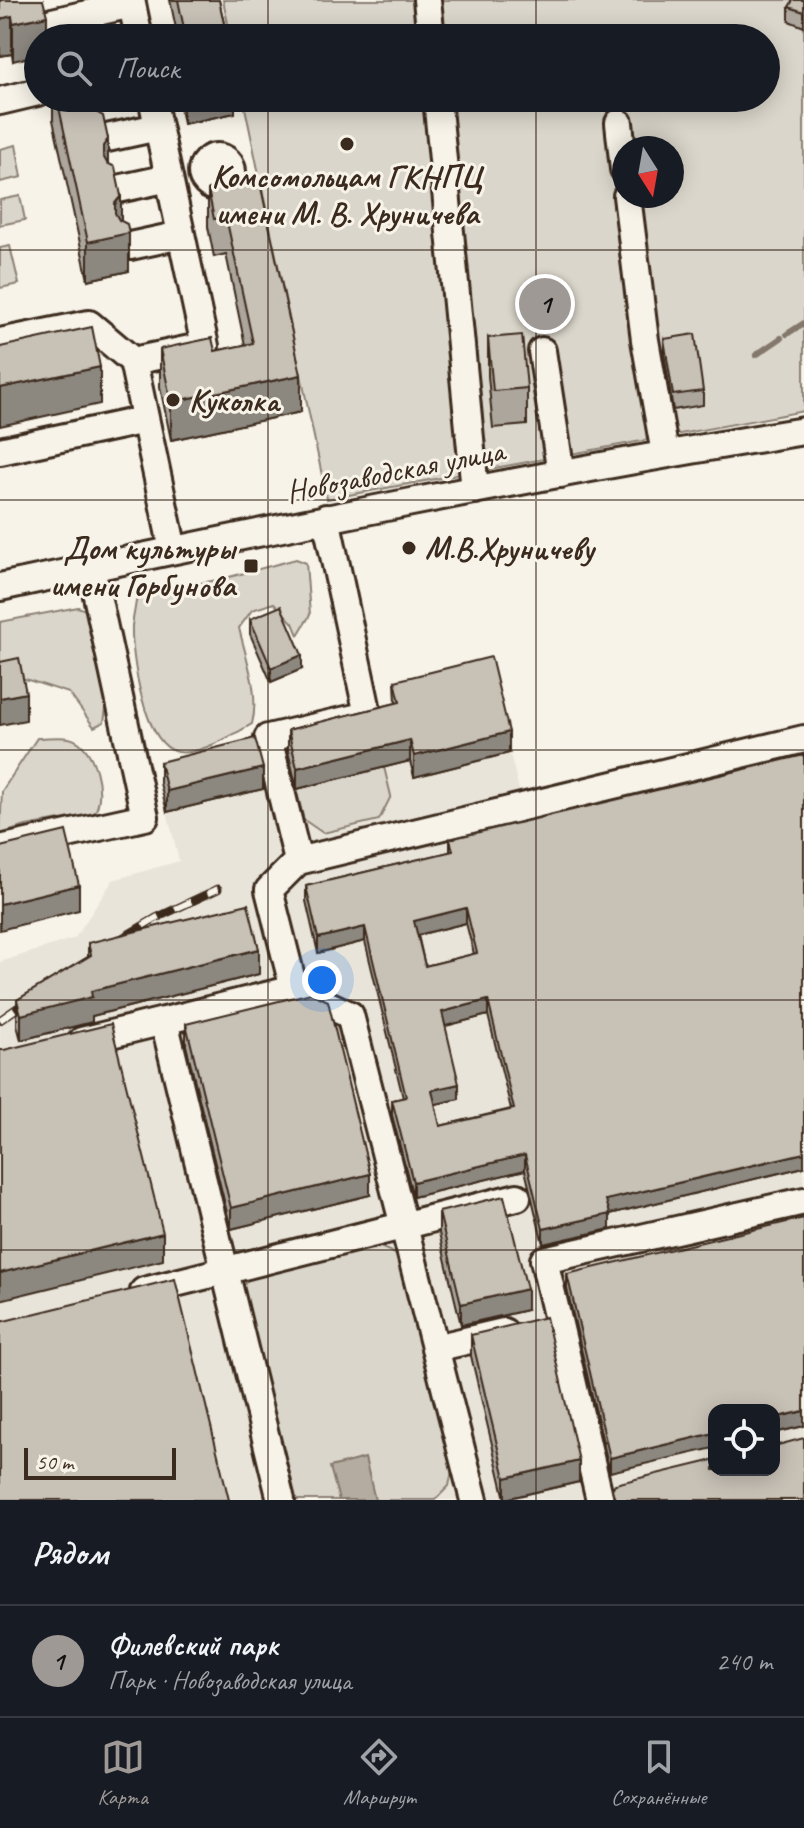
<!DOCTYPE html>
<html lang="ru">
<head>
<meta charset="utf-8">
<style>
	:root { --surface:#171b24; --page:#242831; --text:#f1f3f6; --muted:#9ea1a6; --line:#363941; --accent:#9f9995 }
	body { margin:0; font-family:Caveat,sans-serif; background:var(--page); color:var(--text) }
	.controls { position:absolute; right:24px; bottom:24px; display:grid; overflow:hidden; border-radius:16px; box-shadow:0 4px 20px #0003 }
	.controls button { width:72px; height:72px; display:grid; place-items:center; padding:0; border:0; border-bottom:2px solid var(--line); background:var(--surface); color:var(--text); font:40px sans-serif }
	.compass { position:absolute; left:612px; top:136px; width:72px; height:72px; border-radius:50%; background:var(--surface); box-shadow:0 4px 20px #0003; rotate:169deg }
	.scale { position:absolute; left:24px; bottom:20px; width:152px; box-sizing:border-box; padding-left:8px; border:4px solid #3b2a1e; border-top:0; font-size:22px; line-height:28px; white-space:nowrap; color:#3b2a1e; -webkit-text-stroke:6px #f7f3e8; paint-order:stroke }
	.you { position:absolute; left:322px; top:980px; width:28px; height:28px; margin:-20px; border:6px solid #fff; border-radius:50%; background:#1a73e8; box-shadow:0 0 0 12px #1a73e833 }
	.badge { display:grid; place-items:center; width:52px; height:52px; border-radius:50%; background:var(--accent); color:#111; font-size:26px; font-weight:700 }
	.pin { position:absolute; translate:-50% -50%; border:4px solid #fff; box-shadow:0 2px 8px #0006 }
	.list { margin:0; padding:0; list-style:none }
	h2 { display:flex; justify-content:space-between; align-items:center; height:104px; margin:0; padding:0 32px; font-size:34px }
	h2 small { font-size:26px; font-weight:400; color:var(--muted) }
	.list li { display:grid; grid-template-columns:52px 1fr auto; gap:24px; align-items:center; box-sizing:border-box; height:112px; padding:0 32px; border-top:2px solid var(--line) }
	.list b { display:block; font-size:30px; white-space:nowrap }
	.list p { margin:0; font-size:26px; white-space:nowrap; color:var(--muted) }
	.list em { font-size:26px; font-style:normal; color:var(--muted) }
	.icon { flex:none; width:44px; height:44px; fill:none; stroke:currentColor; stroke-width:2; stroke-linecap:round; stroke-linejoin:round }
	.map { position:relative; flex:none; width:804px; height:1500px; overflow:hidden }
	.search { position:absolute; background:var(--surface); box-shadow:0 4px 20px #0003; left:24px; right:24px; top:24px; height:88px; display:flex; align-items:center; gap:20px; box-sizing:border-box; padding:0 28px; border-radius:44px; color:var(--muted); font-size:30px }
	.sheet { height:216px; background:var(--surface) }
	nav { display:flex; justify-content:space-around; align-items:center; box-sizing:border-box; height:112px; border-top:2px solid var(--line); background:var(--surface); font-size:22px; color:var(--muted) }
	nav a { display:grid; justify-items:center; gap:4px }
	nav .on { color:var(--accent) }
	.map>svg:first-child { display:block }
</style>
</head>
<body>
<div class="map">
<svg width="804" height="1500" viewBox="0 0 804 1500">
	<rect width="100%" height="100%" fill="#f7f3e8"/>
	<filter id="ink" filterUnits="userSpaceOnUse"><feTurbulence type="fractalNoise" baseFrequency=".0125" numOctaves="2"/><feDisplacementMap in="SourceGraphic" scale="16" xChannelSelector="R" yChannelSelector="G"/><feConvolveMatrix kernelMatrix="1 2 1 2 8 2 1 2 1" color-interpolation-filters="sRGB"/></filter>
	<g filter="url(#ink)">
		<path fill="#e9e4d9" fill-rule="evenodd" d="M491,678L520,793L804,723V1500H0V962L75,938L113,880L179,861L160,783L400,723ZM714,1410H774V1470H714Z"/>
		<path fill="#dbd6cb" stroke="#8b8074" stroke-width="2" fill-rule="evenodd" d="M223,0H804V411L327,499L243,98H766V38H231ZM624,148H672V196H624Z
			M16,145L22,177L0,182V149Z
			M20,196L25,220L0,225V200Z
			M10,246L19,284L0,288V248Z
			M296,559L306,563L310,615L298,635L293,623L274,603L252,610L239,628C246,658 260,694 252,724C235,734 198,756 178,752C144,746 131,655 132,626C133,618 135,609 136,601L145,594L222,579Z
			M78,607L88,611L110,683L104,722L94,727L69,693L0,671V622Z
			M37,738C47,738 60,736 69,738C95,743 107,795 94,814L26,826L0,834L2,791Z
			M384,767L391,796L379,820L323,833L304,820L296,789Z
			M378,1246L400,1256L454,1460L449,1486L435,1500H289L239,1292L253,1273Z"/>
		<path fill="#b4aca0" stroke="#84786c" stroke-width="2" d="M365,1458L375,1500H339L330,1467Z"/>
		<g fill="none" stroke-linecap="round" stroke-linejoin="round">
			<path stroke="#84786c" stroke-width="6" d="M787,334L804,323
				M756,355L781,338"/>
			<defs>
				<path id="minor" d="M427,0L431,38
					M52,22L132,4L139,38
					M152,98L205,346L133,361L173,550
					M437,98L475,490
					M0,101L38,92
					M619,123L624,169
					M107,138L158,127
					M202 172a15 15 0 1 1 30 0a15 15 0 1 1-30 0Z
					M118,189L169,178
					M627,196L645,340L665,454
					M130,246L181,235
					M0,342L89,324L133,361
					M542,351L561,474
					M0,451L145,420
					M0,587C267,530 534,475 804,431
					M0,849L145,817L91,568
					M298,861L268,738L368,715L326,518
					M296,990L350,1015L474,1500
					M82,1041L164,1021
					M144,1291L517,1197
					M435,1348L504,1332
					M281,1500L164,1021L294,989L269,890L298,861L804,739
					M600,1500L544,1260L804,1201"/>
			</defs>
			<use href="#minor" stroke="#3b2a1e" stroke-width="32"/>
			<use href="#minor" stroke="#f7f3e8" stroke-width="26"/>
			<defs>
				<path id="rail" d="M112,944L156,918L218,889
					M0,1020L36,995"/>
			</defs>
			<use href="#rail" stroke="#3b2a1e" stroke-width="9"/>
			<use href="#rail" stroke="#f7f3e8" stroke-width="6" stroke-dasharray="18" stroke-linecap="butt"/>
		</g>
		<path fill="#aca69d" stroke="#3b2a1e" stroke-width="2" fill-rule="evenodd" d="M0,0L47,38L13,61L12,54L0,56Z
			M170,0H219L227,38H178Z
			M804,0V27L789,21V7Z
			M53,98H97V113L121,221L129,271L88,280L53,120Z
			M178,98H235V113L183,124Z
			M259,178L301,412L171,440L160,387V349L215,351L245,345L226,254L214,257L208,227V189Z
			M488,338L527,388V425L493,428L488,376Z
			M664,339L703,391V405L673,410L664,353Z
			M250,619L302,669L271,682L250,634Z
			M395,681L509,753L414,777L410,761L297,789L288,751V730L396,703Z
			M160,762L263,789L167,812L160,783Z
			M450,839L804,1167L610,1214V1229L543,1244L525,1170L413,1197L392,1115V1100L403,1098L365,941L318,953L306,901V886L450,852ZM466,923L474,954L425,966L418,935ZM488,1015L511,1109L440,1126L435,1104L459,1099L445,1026Z
			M88,943L259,974L92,1016V1022L21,1040L17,1025V1000L88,957Z
			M186,1024L370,1195L231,1229L186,1045Z
			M439,1212L527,1310L461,1325L439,1233Z
			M567,1274L804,1426L774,1433V1410L610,1472L567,1289Z
			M471,1335L579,1482L505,1499L471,1356Z"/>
		<path fill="#8c877f" stroke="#3b2a1e" stroke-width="2" d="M12,16V54L0,56V19Z
			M47,16V38H38V55L13,61V23Z
			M92,98H97V126L92,132Z
			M183,98H235V113L183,124Z
			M108,139V176L103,193V146Z
			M121,196V233H129V271L88,280V242Z
			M100,367V404L0,426V388Z
			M301,375V412L171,440V402Z
			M302,655V669L271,682V668Z
			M26,693V720L0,725V698Z
			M509,732V753L414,777V756Z
			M410,740V761L297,789V768Z
			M263,768V789L167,812V791Z
			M79,885V910L0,930V904Z
			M466,908V923L414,936V921Z
			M365,927V941L318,953V938Z
			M259,949V974L92,1016V1022L21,1040V1015L91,991Z
			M488,1000V1015L442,1027V1012Z
			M459,1084V1099L432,1105V1090Z
			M804,1153V1167L606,1215V1200Z
			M525,1155V1170L413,1197V1182Z
			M370,1174V1195L231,1229V1208Z
			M610,1214V1229L543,1244V1229Z
			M163,1233V1260L0,1300V1273Z
			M527,1289V1310L461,1325V1304Z
			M804,1411V1426L774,1433V1418Z
			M714,1433V1448L610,1472V1458Z
			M579,1461V1482L505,1499V1478Z"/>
		<path fill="#c8c1b6" stroke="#3b2a1e" stroke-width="2" fill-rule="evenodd" d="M0,0H43L47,16L13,23L12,16L0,19Z
			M178,0H219L227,38H186Z
			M793,0H804V12L789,7Z
			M57,98H92V105L96,112L103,116L108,139L103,146V156L107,163L115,167L121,196L115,203V213L119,220L127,224L129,233L88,242Z
			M259,178L301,375L171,402L160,349L212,338L215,351L253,343L226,217L214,219L208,189Z
			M92,327L100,367L0,388V347Z
			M695,334L703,391L673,395L664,339Z
			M522,335L527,388L493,391L488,338Z
			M281,606L302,655L271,668L250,619Z
			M491,657L509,732L414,756L410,740L297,768L288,730L400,702L395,681Z
			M19,658L26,693L0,698V662Z
			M255,738L263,768L167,791L160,762Z
			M804,755V1153L606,1200L610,1214L543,1229L525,1155L413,1182L392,1100L406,1097L365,927L318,938L306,886L453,851L450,839ZM466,908L477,953L425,966L414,921ZM488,1000L514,1109L440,1126L432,1090L459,1084L442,1012Z
			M66,831L79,885L0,904V847Z
			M248,904L259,949L91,991L92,997L21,1015L17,1000L91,955L88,943Z
			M311,993L328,1001L370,1174L231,1208L186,1024Z
			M111,1024L163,1233L0,1273V1050H4Z
			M504,1196L527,1289L461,1304L439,1212Z
			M804,1218V1411L774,1418V1410H714V1433L610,1458L567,1274Z
			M175,1279L229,1500H0V1322Z
			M546,1317L579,1461L505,1478L471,1335Z
			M804,1438V1500H615L612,1489L615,1484L714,1460V1470H774V1446Z"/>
	</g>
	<path fill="none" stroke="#3b2a1e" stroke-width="2" stroke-opacity="0.55" d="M268,0V38M536,0V38M268,98V1500M536,98V1500M0,250H804M0,500H804M0,750H804M0,1000H804M0,1250H804"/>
	<g fill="#3b2a1e" stroke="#f7f3e8" stroke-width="3">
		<circle cx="347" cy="144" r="8"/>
		<circle cx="173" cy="400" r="8"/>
		<circle cx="409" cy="548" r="8"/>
		<rect x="243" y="558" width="16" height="16" rx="4"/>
	</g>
	<g text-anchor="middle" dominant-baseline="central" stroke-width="6" stroke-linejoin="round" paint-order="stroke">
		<g font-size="32" font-weight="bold" fill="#3b2a1e" stroke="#f7f3e8" text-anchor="start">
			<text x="347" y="176" text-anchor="middle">Комсомольцам ГКНПЦ<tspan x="347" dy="37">имени М. В. Хруничева</tspan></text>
			<text x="189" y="400">Куколка</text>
			<text x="235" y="548" text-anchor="end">Дом культуры<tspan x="235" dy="37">имени Горбунова</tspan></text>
			<text x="425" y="548">М.В.Хруничеву</text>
		</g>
		<g font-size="32" fill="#3b2a1e" stroke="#f7f3e8">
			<text transform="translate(395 471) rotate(-11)">Новозаводская улица</text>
		</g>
	</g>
</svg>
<div class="controls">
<button><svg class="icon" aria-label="locate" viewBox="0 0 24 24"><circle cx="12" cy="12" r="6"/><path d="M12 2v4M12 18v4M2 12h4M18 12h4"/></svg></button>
</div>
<svg class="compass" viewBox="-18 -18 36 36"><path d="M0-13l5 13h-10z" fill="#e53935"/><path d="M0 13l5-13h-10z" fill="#9ea1a6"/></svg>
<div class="scale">50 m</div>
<div class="you"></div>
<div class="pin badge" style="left:545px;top:304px">1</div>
<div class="search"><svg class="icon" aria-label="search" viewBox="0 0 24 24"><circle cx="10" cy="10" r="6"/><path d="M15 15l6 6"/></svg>Поиск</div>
</div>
<section class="sheet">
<h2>Рядом<small></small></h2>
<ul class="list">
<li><span class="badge">1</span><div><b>Филевский парк</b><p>Парк · Новозаводская улица</p></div><em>240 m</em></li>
</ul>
</section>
<nav>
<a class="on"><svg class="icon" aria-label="map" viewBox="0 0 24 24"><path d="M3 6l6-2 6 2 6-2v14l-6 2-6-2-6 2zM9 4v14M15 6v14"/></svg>Карта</a>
<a><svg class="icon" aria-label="directions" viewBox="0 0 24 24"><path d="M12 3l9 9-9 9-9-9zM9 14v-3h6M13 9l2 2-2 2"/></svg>Маршрут</a>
<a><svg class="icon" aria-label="saved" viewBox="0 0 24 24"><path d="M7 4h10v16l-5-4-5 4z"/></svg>Сохранённые</a>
</nav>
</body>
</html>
